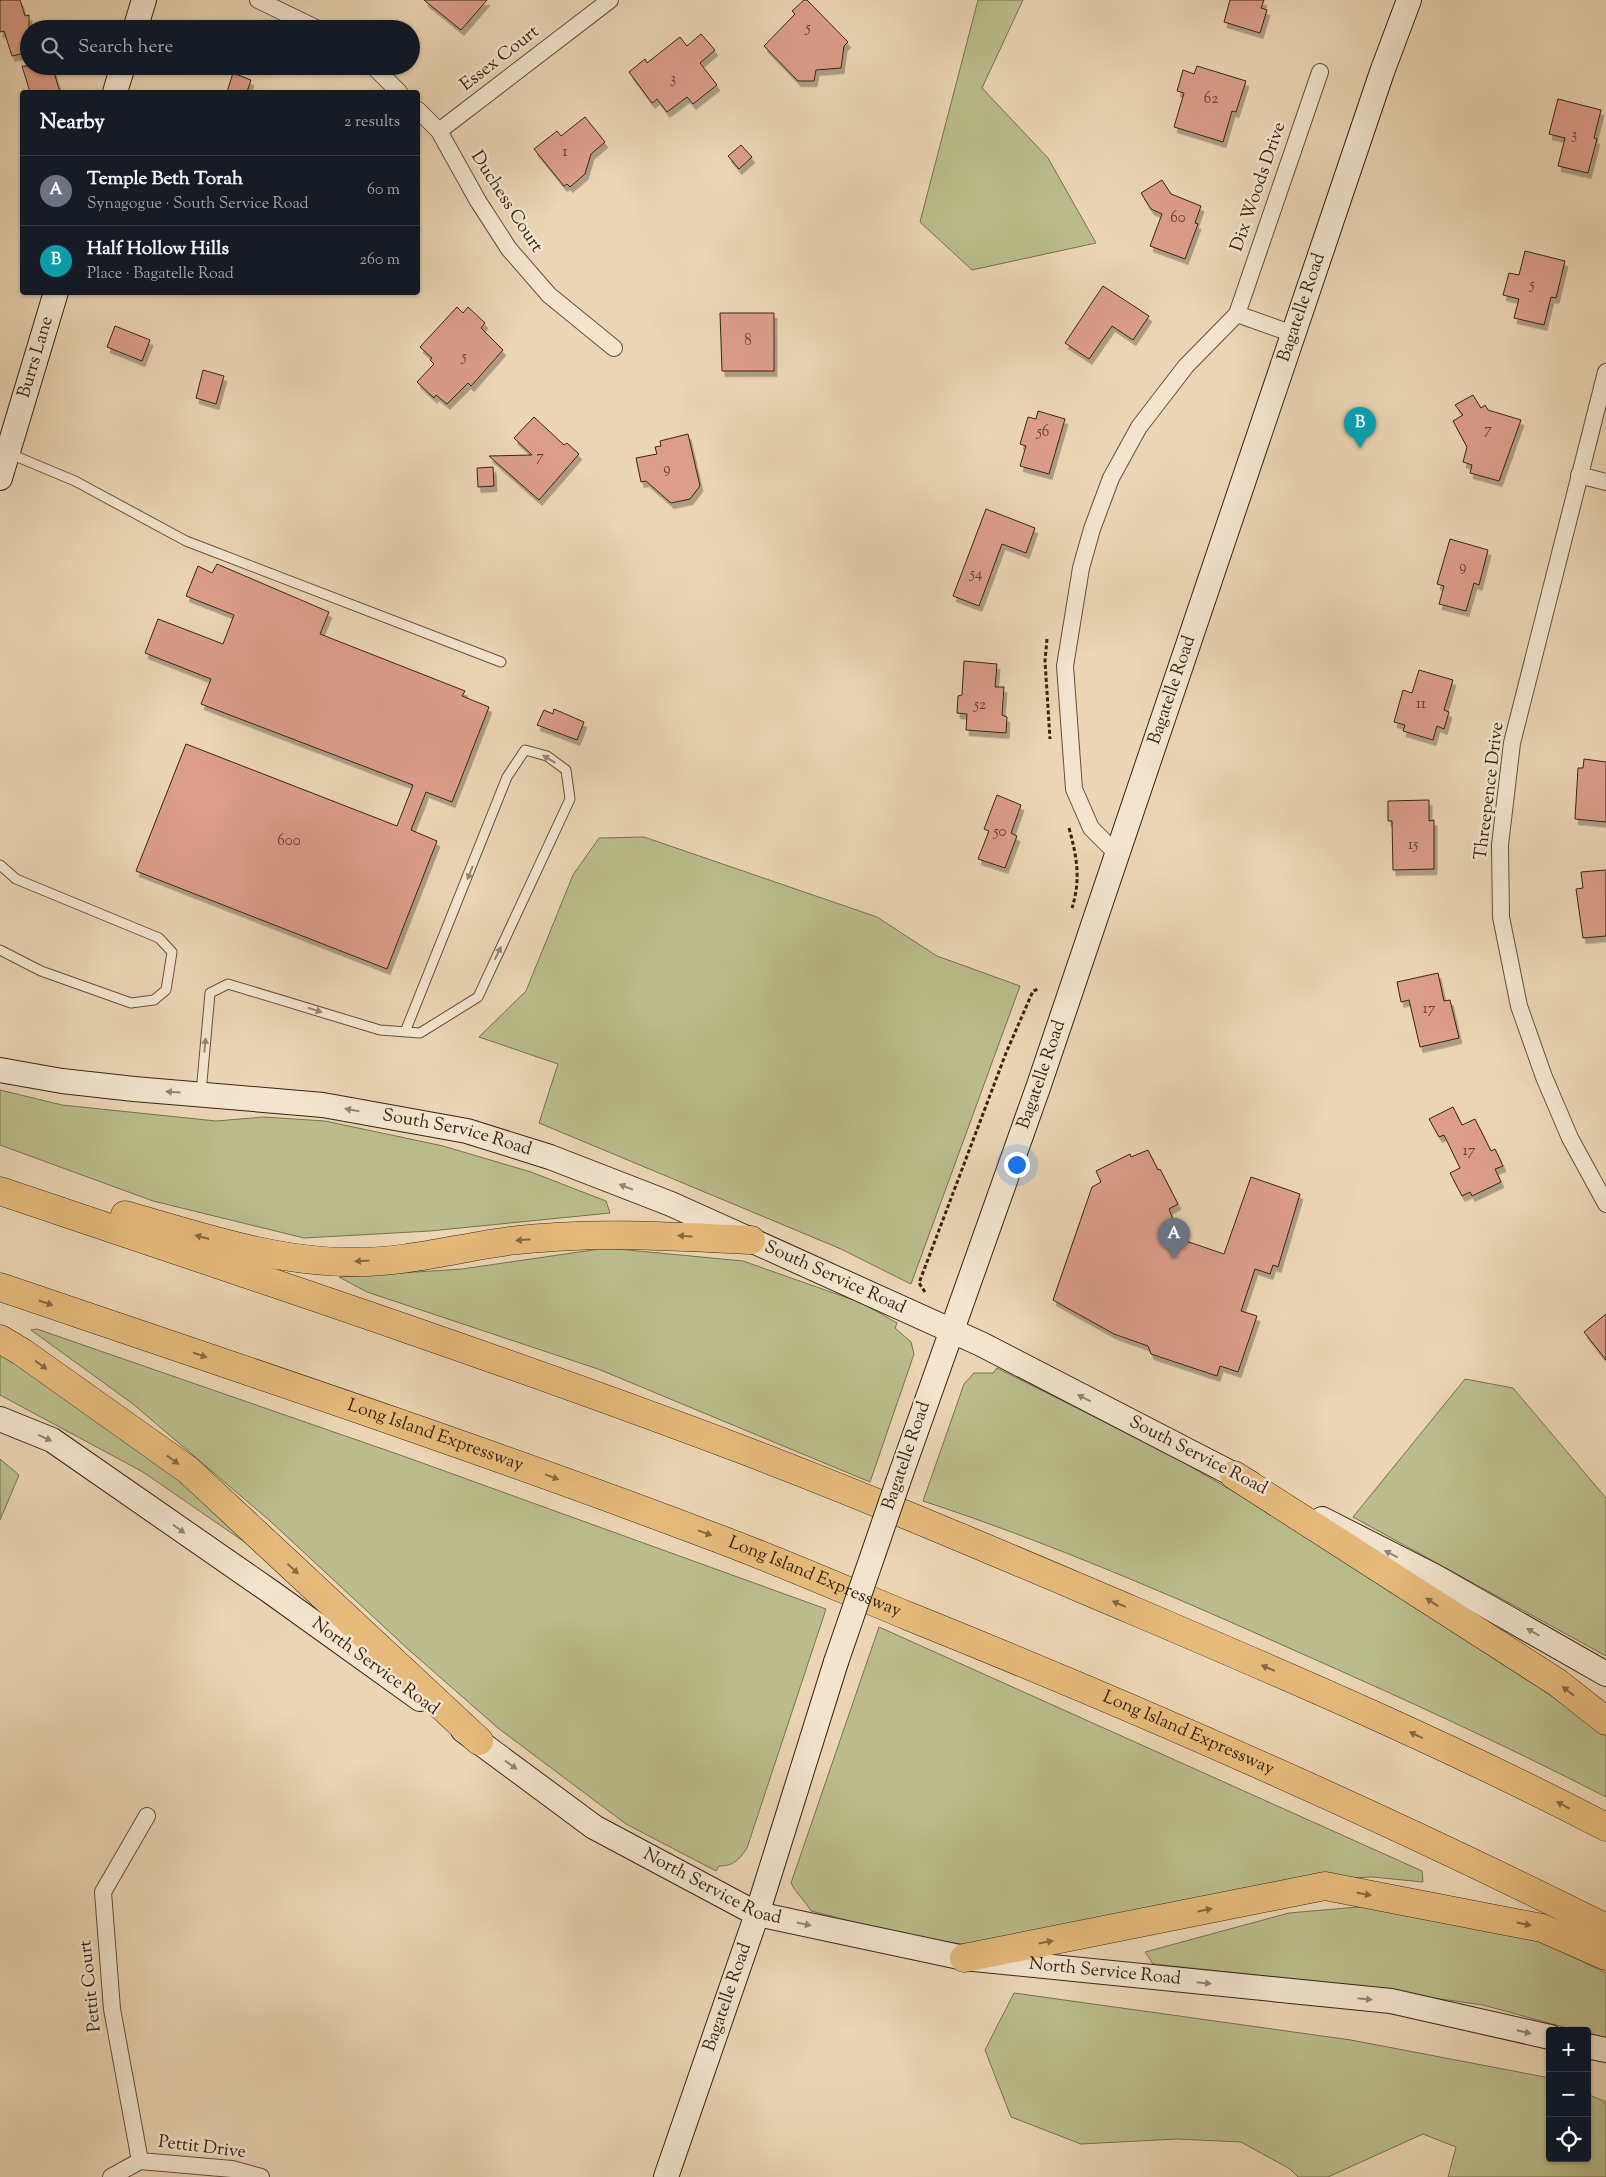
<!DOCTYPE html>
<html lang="en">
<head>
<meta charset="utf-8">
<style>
	:root { --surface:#171b24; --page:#242831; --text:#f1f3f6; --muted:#9ea1a6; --line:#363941; --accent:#2563eb }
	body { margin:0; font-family:"Sorts Mill Goudy",serif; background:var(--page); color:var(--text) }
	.controls { position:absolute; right:15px; bottom:15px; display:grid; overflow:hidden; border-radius:5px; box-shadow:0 1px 4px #0004 }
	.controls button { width:45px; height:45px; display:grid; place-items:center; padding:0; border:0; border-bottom:1px solid var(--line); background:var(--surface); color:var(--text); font:25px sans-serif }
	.you { position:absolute; left:1016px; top:1164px; width:18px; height:18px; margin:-12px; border:4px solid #fff; border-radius:50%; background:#1a73e8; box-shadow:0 0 0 8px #1a73e833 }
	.badge { display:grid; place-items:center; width:32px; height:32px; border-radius:50%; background:var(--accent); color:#fff; font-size:16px; font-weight:700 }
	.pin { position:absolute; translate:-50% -41px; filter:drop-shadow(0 1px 2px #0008) }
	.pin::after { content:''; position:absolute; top:26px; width:18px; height:15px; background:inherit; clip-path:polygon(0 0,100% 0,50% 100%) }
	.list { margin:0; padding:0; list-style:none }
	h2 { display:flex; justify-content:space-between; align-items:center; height:65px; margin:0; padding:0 20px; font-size:21px }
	h2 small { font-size:16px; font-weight:400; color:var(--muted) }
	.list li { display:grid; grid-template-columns:32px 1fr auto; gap:15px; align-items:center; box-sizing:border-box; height:70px; padding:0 20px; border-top:1px solid var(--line) }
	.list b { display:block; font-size:19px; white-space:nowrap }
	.list p { margin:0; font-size:16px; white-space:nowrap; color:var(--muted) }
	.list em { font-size:16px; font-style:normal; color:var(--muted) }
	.icon { flex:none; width:28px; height:28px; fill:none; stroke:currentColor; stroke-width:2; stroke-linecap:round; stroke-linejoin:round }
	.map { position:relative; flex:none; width:1606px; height:2177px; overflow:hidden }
	.search { position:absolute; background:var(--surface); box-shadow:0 1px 4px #0004; left:20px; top:20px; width:400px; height:55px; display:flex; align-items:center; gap:12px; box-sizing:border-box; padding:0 18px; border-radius:28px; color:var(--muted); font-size:19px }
	.panel { position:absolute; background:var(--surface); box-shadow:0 1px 4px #0004; left:20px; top:90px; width:400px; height:205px; border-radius:5px }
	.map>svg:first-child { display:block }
</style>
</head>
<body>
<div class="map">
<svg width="1606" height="2177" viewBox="0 0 1606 2177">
	<defs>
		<filter id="shadow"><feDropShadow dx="3" dy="5.5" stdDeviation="0" flood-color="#0004"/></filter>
	</defs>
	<rect width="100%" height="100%" fill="#ebd5b4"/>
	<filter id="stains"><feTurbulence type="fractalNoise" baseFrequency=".004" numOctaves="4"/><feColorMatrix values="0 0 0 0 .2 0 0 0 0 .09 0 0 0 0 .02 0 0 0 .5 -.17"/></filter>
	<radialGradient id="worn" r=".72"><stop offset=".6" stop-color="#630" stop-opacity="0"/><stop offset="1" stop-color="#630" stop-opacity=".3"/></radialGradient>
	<path fill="#babd8b" stroke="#787150" d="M978,0H1023L982,88L1048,158L1096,243L972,270L920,222Z
		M644,837L877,917L937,956L1020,986L911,1284L841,1249L539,1123L558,1064L479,1037L526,991L573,875L599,838Z
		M0,1090L62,1105L216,1121L264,1117L325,1121L443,1146L531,1172L606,1201L610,1213L430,1231L304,1238L153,1201L0,1145Z
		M607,1248L743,1261L862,1303L897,1323L895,1328L911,1342L914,1354L870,1482L598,1369L367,1292L339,1277L462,1269Z
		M37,1329L403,1456L826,1609L747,1848C739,1860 734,1866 719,1866L716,1871L626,1824L498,1728L409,1650L269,1520L133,1404L31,1330Z
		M0,1354L69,1393L217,1508L269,1559L143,1472L0,1395Z
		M997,1368L1171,1455L1330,1548L1495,1655L1606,1736V1797C1505,1745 1402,1698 1298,1652C1175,1597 1051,1543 923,1501L964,1384L974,1373H993Z
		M1465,1379L1513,1388L1606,1498V1656L1353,1517Z
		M0,1459L19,1475L0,1520Z
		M879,1627L1422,1871L1423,1882L1372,1877L1296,1881L983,1947L913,1937L811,1911C805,1900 796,1894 791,1883Z
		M1370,1906L1529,1936L1606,1973V2038L1587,2033V2031H1578L1483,2005L1321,1982L1153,1964L1145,1952L1289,1913Z
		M1014,1993L1351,2040L1550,2078V2158H1587V2094L1606,2102V2177H1448L1456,2147L1423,2134L1328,2177H1298L1290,2169L1241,2142L1177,2139L1081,2144L1011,2117L985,2050Z"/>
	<path fill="#dc9d8b" stroke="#372514" filter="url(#shadow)" d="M0,0H20L25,16L29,15V52L12,56L4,31L0,32Z
		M424,0H487L461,30Z
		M804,0H807L848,42L844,46L841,68L816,70L814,81H798L764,46L795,14L792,11Z
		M1230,0H1264L1261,8L1267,10L1260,33L1224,22Z
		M701,34L715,50L700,63L717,85L693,104L687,97L667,112L657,99L652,103L629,72L645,59L647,63L680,37L687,46Z
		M22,66H52L60,92H30Z
		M1197,66L1246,81L1236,112L1232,111L1223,142L1174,127L1184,93L1177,91L1183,70L1194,74Z
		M233,73L251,80L247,92H227Z
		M1558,99L1601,110L1594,138L1597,139L1588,173L1558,166L1565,138L1549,134Z
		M585,117L605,142L591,154L585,174L570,187L567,184L564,186L534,149L557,131L561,136Z
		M741,145L752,157L739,169L728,156Z
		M1162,180L1171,194L1201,206L1195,223L1198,224L1185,259L1150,246L1162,214L1151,209L1141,193Z
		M1525,251L1565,261L1556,298L1551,297L1544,325L1514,318L1519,299L1503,295L1509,273L1519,275Z
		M1103,286L1149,316L1133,340L1112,326L1089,359L1065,343Z
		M457,307L463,313L468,307L485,323L481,328L503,350L471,386L468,383L447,404L436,395L434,398L417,382L434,364L430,360L432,358L420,347Z
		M720,313H774V371H722Z
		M115,326L150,340L142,361L107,347Z
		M203,370L224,376L216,404L196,398Z
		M1473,395L1481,408L1485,405L1488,410L1521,420L1499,481L1470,473L1472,465L1463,462L1467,447L1453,421L1463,415L1455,405Z
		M1038,411L1065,419L1049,474L1020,466L1026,446L1020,444L1028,417L1036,419Z
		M534,417L564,445L567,443L579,454L539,500L489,456L532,455L514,438Z
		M688,434L700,486L690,499L671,503L646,481L641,482L636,458L657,454L655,447L661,446L660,441Z
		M493,467L494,486L478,487L477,468Z
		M986,509L1035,528L1026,553L1002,544L979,606L953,596Z
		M1450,539L1488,550L1479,585L1474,583L1466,611L1439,604L1444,586L1437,584Z
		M217,564L329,612L320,634L465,691L462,696L489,707L452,802L426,792L411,830L437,841L387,969L136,871L186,744L397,826L413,785L201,704L211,679L145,653L158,619L223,644L234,615L186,596L198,566L212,573Z
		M964,661L997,664L995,687H1004L1002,715L1007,717L1006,733L966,730L967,714L957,713L958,696L962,695Z
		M1419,670L1453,680L1444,710L1449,712L1444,729L1437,726L1433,740L1403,731L1405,725L1394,722L1403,690L1412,693Z
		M554,709L584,722L577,740L537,725L544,710L553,714Z
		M1584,759L1606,762V822L1575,819L1578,768H1583Z
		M997,795L1021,805L1011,833L1017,836L1005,868L978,859L989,831L984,829Z
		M1429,800V821L1434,820V869L1393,870L1392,821H1388V801Z
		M1606,870V936L1583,938L1576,889L1583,888L1581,872Z
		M1438,973L1444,1001L1450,1000L1459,1038L1420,1047L1409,1000L1401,1002L1397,982Z
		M1453,1107L1462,1125L1475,1119L1491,1151L1495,1149L1503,1166L1495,1169L1501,1182L1472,1196L1470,1192L1462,1196L1450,1173L1460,1168L1444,1135L1439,1137L1429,1119Z
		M1148,1150L1158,1170L1160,1169L1178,1204L1169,1209L1180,1239L1224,1254L1251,1177L1300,1194L1278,1267L1273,1265L1270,1274L1255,1269L1241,1311L1257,1316L1238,1372L1220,1366L1217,1376L1151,1354L1148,1346L1114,1334L1053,1300L1092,1187L1101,1182L1096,1171L1130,1154L1131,1157Z
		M1606,1314V1360L1584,1332Z"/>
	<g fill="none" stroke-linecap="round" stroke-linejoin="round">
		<defs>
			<path id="lane" d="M8,453L75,481L186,541L501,662
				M0,865L16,879L159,938L172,952L166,990L154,1000L131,1003L41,971L0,950
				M201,1093L210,993L228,984L380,1030L420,1033L478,997L570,799L566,770L547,756L525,750L507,777L405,1032"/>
			<path id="street" d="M258,0L318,29
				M373,66L399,92
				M418,110L439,131L478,201L509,249L549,295L614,348
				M439,131L610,0
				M1237,314L1293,334
				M1606,372L1512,743L1500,845L1501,917L1519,1006L1544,1077L1570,1138L1606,1204
				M1579,475L1606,482
				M1116,853L1091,828L1074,789L1065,666L1081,568L1092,529L1111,478L1139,427L1186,366L1237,314L1320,72
				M140,2161L112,2009L103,1892L147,1816
				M111,2177L140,2161L232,2169L261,2177"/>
			<g id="secondary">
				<path d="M135,29L144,0"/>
				<path d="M115,92L123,66"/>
				<path id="s1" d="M0,478L56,292"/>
				<path id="s2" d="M0,1070L62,1081L134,1089L323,1105L467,1131L550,1157L671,1204L981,1344L1250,1483"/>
				<path d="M0,1419L52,1440L271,1592L420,1699"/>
				<path id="s3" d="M898,1482L1039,1085L1382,72L1409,0"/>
				<path d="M1322,1519L1434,1576L1606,1674"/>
				<path id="s4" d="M463,1730L594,1827L757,1914L964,1958L1391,2001L1550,2037"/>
				<path d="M1587,2046L1606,2050"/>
				<path id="s5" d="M666,2177L757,1914L836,1662"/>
			</g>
			<g id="highway">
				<path d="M0,1191C247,1274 494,1356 738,1448C870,1498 1002,1555 1132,1610C1292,1678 1452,1747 1606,1827"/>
				<path d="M125,1215C199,1236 274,1262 351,1262C405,1263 457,1248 509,1241C590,1231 670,1236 751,1240"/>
				<path id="s6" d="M0,1287C236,1367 473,1446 706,1534C774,1559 840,1588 908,1616C1144,1711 1378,1814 1606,1928"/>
				<path d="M0,1339L22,1352L188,1470L479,1741"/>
				<path d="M1234,1475L1558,1683L1606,1721"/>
				<path d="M964,1958L1325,1886L1542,1928L1606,1956"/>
			</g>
		</defs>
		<use href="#lane" stroke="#64513c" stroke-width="11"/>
		<use href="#street" stroke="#64513c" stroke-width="18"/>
		<use href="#secondary" stroke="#372514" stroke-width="26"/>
		<use href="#highway" stroke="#372514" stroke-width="29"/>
		<path stroke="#372514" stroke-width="3" stroke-dasharray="4 2.5" stroke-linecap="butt" d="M1047,639L1045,661L1050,739
			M1069,828C1077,857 1081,879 1072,908
			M925,1292L919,1283L1006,1053L1033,991L1038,989"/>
		<use href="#lane" stroke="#f2e4ce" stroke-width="9"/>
		<use href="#street" stroke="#f2e4ce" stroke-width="16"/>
		<use href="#secondary" stroke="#f2e4ce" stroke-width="24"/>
		<use href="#highway" stroke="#e6ba7a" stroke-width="28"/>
		<defs>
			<path id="secondary-bridge" d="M836,1662L898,1482"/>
		</defs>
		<use href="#secondary-bridge" stroke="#372514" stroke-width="26" stroke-linecap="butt"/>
		<use href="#secondary-bridge" stroke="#f2e4ce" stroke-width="24"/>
	</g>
	<defs><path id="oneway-solid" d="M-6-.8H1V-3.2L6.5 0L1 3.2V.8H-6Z" transform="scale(1.25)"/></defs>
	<g fill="#948471">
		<use href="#oneway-solid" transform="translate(549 759) rotate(-149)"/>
		<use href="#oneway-solid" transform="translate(470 873) rotate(111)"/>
		<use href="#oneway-solid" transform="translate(498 953) rotate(-65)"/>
		<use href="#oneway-solid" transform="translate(315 1010) rotate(17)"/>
		<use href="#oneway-solid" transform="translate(205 1045) rotate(-85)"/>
		<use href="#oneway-solid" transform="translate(173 1092) rotate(-176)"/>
		<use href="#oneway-solid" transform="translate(352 1110) rotate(-170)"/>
		<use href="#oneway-solid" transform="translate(626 1187) rotate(-159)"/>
		<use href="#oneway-solid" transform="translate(1084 1398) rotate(-153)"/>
		<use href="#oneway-solid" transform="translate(45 1438) rotate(24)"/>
		<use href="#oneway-solid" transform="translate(179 1529) rotate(35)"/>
		<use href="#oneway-solid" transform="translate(1391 1554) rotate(-153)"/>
		<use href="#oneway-solid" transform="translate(1533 1632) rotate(-150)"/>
		<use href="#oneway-solid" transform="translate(511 1765) rotate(36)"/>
		<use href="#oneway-solid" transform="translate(804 1924) rotate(12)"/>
		<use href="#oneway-solid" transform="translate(1204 1983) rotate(6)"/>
		<use href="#oneway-solid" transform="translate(1365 1999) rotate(6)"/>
		<use href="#oneway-solid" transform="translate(1524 2032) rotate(13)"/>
	</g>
	<g fill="#866842">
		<use href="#oneway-solid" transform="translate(685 1236) rotate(-177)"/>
		<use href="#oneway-solid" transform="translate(202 1237) rotate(-165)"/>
		<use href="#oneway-solid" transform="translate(523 1240) rotate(175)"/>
		<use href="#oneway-solid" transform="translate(362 1261) rotate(176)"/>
		<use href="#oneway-solid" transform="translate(46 1303) rotate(19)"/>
		<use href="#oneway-solid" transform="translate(200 1355) rotate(19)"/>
		<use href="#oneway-solid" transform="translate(41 1365) rotate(36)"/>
		<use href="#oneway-solid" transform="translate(173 1460) rotate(36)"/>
		<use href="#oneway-solid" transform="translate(552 1477) rotate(20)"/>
		<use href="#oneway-solid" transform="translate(705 1533) rotate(20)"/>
		<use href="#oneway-solid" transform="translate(293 1569) rotate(43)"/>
		<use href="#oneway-solid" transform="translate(1432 1602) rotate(-147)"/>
		<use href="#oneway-solid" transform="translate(1119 1604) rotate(-157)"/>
		<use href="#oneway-solid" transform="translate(1268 1668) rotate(-157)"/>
		<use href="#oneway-solid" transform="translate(1568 1691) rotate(-142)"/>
		<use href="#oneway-solid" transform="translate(1416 1735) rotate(-155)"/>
		<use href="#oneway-solid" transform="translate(1563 1805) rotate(-152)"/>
		<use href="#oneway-solid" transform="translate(1364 1894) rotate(11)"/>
		<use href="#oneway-solid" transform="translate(1205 1910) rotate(-11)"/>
		<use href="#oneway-solid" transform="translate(1524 1924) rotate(11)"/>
		<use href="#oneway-solid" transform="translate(1046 1942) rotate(-11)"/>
	</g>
	<g text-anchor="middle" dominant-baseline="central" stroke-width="5" stroke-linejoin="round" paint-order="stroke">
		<g font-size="15" fill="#604332">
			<text x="808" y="28">5</text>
			<text x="673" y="79">3</text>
			<text x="1211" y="99">62</text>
			<text x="1574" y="135">3</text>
			<text x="565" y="152">1</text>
			<text x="1178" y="218">60</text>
			<text x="1532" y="285">5</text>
			<text x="748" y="341">8</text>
			<text x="464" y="357">5</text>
			<text x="1488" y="430">7</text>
			<text x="1043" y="432">56</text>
			<text x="540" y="457">7</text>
			<text x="667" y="469">9</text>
			<text x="1463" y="567">9</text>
			<text x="976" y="574">54</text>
			<text x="1421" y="704">11</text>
			<text x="980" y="705">52</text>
			<text x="1000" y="832">50</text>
			<text x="289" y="841">600</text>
			<text x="1413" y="845">15</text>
			<text x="1429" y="1009">17</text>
			<text x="1469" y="1151">17</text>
		</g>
		<g font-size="18" fill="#372514" stroke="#f2e4ce">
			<text transform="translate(500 59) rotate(-38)">Essex Court</text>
			<text transform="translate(1259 187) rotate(-71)">Dix Woods Drive</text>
			<text transform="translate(506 202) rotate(57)">Duchess Court</text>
			<text stroke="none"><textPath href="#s3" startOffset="1242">Bagatelle Road</textPath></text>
			<text stroke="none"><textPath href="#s1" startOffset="126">Burrs Lane</textPath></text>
			<text stroke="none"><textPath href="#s3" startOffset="838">Bagatelle Road</textPath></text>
			<text transform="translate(1490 791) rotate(-83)">Threepence Drive</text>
			<text stroke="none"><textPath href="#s3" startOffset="432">Bagatelle Road</textPath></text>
			<text stroke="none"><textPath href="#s2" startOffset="462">South Service Road</textPath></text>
			<text stroke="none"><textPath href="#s2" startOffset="868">South Service Road</textPath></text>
			<text stroke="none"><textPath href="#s6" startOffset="460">Long Island Expressway</textPath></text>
			<text transform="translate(907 1456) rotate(-71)">Bagatelle Road</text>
			<text transform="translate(1198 1456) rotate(27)">South Service Road</text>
			<text stroke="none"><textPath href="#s6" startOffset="865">Long Island Expressway</textPath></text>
			<text transform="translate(375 1667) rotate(36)">North Service Road</text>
			<text stroke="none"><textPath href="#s6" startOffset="1270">Long Island Expressway</textPath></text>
			<text stroke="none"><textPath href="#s4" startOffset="296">North Service Road</textPath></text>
			<text stroke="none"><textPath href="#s4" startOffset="701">North Service Road</textPath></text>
			<text transform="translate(91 1986) rotate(-96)">Pettit Court</text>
			<text stroke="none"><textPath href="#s5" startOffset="190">Bagatelle Road</textPath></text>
			<text transform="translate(202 2148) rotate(7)">Pettit Drive</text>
		</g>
	</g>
	<rect width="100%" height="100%" filter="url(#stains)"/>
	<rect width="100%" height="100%" fill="url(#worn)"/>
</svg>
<div class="controls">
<button>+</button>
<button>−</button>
<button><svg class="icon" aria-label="locate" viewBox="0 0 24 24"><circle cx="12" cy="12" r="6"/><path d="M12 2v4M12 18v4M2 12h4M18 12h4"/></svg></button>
</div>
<div class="you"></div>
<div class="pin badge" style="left:1174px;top:1259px;background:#6b7280">A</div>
<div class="pin badge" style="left:1360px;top:448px;background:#0f9aa8">B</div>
<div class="search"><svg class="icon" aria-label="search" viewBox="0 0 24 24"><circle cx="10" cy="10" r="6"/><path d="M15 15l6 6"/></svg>Search here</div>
<section class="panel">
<h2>Nearby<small>2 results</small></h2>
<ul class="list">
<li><span class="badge" style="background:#6b7280">A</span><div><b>Temple Beth Torah</b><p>Synagogue · South Service Road</p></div><em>60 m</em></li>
<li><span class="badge" style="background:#0f9aa8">B</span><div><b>Half Hollow Hills</b><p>Place · Bagatelle Road</p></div><em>260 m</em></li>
</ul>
</section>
</div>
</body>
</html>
